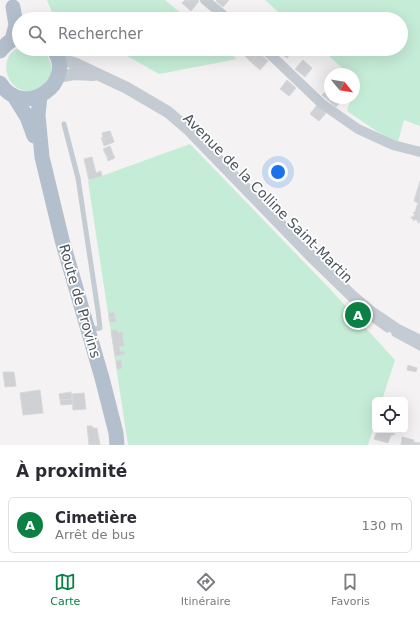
<!DOCTYPE html>
<html lang="fr">
<head>
<meta charset="utf-8">
<style>
	:root { --surface:#fff; --page:#f2f2f3; --text:#2b2b33; --muted:#7c7c81; --line:#e1e1e2; --accent:#0b8043 }
	body { margin:0; font-family:"DejaVu Sans",sans-serif; background:var(--page); color:var(--text) }
	.controls { position:absolute; right:12px; bottom:12px; display:grid; overflow:hidden; border-radius:6px; box-shadow:0 4px 16px #0002 }
	.controls button { width:36px; height:36px; display:grid; place-items:center; padding:0; border:0; border-bottom:1px solid var(--line); background:var(--surface); color:var(--text); font:20px sans-serif }
	.compass { position:absolute; left:324px; top:68px; width:36px; height:36px; border-radius:50%; background:var(--surface); box-shadow:0 4px 16px #0002; rotate:120deg }
	.you { position:absolute; left:278px; top:172px; width:14px; height:14px; margin:-10px; border:3px solid #fff; border-radius:50%; background:#1a73e8; box-shadow:0 0 0 6px #1a73e833 }
	.badge { display:grid; place-items:center; width:26px; height:26px; border-radius:50%; background:var(--accent); color:#fff; font-size:13px; font-weight:700 }
	.pin { position:absolute; translate:-50% -50%; border:2px solid #fff; box-shadow:0 1px 4px #0006 }
	.list { margin:0; padding:0; list-style:none }
	h2 { display:flex; justify-content:space-between; align-items:center; height:52px; margin:0; padding:0 16px; font-size:17px }
	h2 small { font-size:13px; font-weight:400; color:var(--muted) }
	.list li { display:grid; grid-template-columns:26px 1fr auto; gap:12px; align-items:center; box-sizing:border-box; height:56px; margin:0 8px 8px; padding:0 8px; border:1px solid var(--line); border-radius:6px }
	.list b { display:block; font-size:15px; white-space:nowrap }
	.list p { margin:0; font-size:13px; white-space:nowrap; color:var(--muted) }
	.list em { font-size:13px; font-style:normal; color:var(--muted) }
	.icon { flex:none; width:22px; height:22px; fill:none; stroke:currentColor; stroke-width:2; stroke-linecap:round; stroke-linejoin:round }
	.map { position:relative; flex:none; width:420px; height:445px; overflow:hidden }
	.search { position:absolute; background:var(--surface); box-shadow:0 4px 16px #0002; left:12px; right:12px; top:12px; height:44px; display:flex; align-items:center; gap:10px; box-sizing:border-box; padding:0 14px; border-radius:22px; color:var(--muted); font-size:15px }
	.sheet { height:116px; background:var(--surface) }
	nav { display:flex; justify-content:space-around; align-items:center; box-sizing:border-box; height:56px; border-top:1px solid var(--line); background:var(--surface); font-size:11px; color:var(--muted) }
	nav a { display:grid; justify-items:center; gap:2px }
	nav .on { color:var(--accent) }
	.map>svg:first-child { display:block }
</style>
</head>
<body>
<div class="map">
<svg width="420" height="445" viewBox="0 0 420 445">
	<rect width="100%" height="100%" fill="#f4f2f2"/>
	<path fill="#c5ecd7" d="M47,0H165L188,19H64L52,12Z
		M265,0H420V126L404,120L397,145L347,111L351,98H354V89L357,81L354,78V74H349L321,49H401V19H286Z
		M19,48V49C24,49 36,48 40,49C49,53 54,68 50,76C49,78 48,80 46,81C45,84 43,87 41,88C21,100 0,79 8,58C10,53 14,50 19,48Z
		M115,49H224L237,59L159,74Z
		M190,144L330,289L395,360L382,400H375V423L368,445H128L88,181Z"/>
	<path fill="#cfd1d5" stroke="#d6d8dc" d="M185,0H198L199,1L191,11L182,3Z
		M217,0H229L223,7L216,1Z
		M247,49H254L259,53L251,62L243,54Z
		M277,49H294L287,58L277,50Z
		M259,53L268,61L260,70L251,62Z
		M303,60L312,68L305,77L295,69Z
		M287,80L296,88L289,96L280,89Z
		M330,87V98H332L329,101L322,95Z
		M332,98H344L336,107L329,101Z
		M317,105L326,113L319,121L310,114Z
		M110,131L112,136L102,140L101,138H103L102,133Z
		M112,136L114,142L104,146L102,140Z
		M110,146L113,154L107,157L103,149Z
		M113,154L115,158L108,161L107,157Z
		M92,157L96,173L101,171L102,176L89,180L84,159Z
		M420,181V221L419,223H418V221L415,219L414,221L413,219L411,218V217H413L415,214L413,213L414,212H415L418,203L414,201Z
		M114,312L115,317L109,318V313Z
		M115,317L116,322H110L109,318Z
		M111,330H117L118,333L122,332L124,346H119L120,352L124,351L125,354L115,356Z
		M121,360L122,368L117,369L116,361Z
		M408,365L417,368L416,372L407,370Z
		M3,372H14L16,386L5,387Z
		M40,390L43,413L23,415L20,393Z
		M71,392L72,399L60,400L59,394Z
		M84,393L86,409L73,410L72,394Z
		M72,399L73,404L61,405L60,400Z
		M87,426H92L93,428H97L100,445H89Z
		M377,430H381L391,433L392,430H395L394,435H391L388,443L374,439Z
		M402,437L414,440L413,442L420,443V445H401Z"/>
	<g fill="none" stroke-linecap="round" stroke-linejoin="round">
		<path stroke="#c4cbd2" stroke-width="5" d="M64,124L78,178L98,311L100,328L89,330
			M369,317L387,330
			M394,334L420,348"/>
		<path stroke="#c4cbd2" stroke-width="10" d="M205,0L228,19
			M264,49L273,57L322,104L358,129L393,145L420,152"/>
		<path stroke="#c4cbd2" stroke-width="12" d="M58,59L74,63L127,88L168,112L189,130L312,257L351,295L371,312L396,329L420,341
			M57,77L74,74L93,75"/>
		<path stroke="#b4bfcd" stroke-width="15" d="M12,40L16,25L13,7
			M0,51C6,44 10,40 19,37
			M0,83C24,121 78,82 53,49
			M14,96L27,117L34,136
			M40,96L38,115L42,157L62,240L102,378L116,433L117,445"/>
	</g>
	<g text-anchor="middle" dominant-baseline="central" stroke-width="3.5" stroke-linejoin="round" paint-order="stroke">
		<g font-size="14" fill="#4b545d" stroke="#fff">
			<text transform="translate(268 198) rotate(45)">Avenue de la Colline Saint-Martin</text>
			<text transform="translate(80 301) rotate(74)">Route de Provins</text>
		</g>
	</g>
</svg>
<div class="controls">
<button><svg class="icon" aria-label="locate" viewBox="0 0 24 24"><circle cx="12" cy="12" r="6"/><path d="M12 2v4M12 18v4M2 12h4M18 12h4"/></svg></button>
</div>
<svg class="compass" viewBox="-18 -18 36 36"><path d="M0-13l5 13h-10z" fill="#e53935"/><path d="M0 13l5-13h-10z" fill="#7c7c81"/></svg>
<div class="you"></div>
<div class="pin badge" style="left:358px;top:315px">A</div>
<div class="search"><svg class="icon" aria-label="search" viewBox="0 0 24 24"><circle cx="10" cy="10" r="6"/><path d="M15 15l6 6"/></svg>Rechercher</div>
</div>
<section class="sheet">
<h2>À proximité<small></small></h2>
<ul class="list">
<li><span class="badge">A</span><div><b>Cimetière</b><p>Arrêt de bus</p></div><em>130 m</em></li>
</ul>
</section>
<nav>
<a class="on"><svg class="icon" aria-label="map" viewBox="0 0 24 24"><path d="M3 6l6-2 6 2 6-2v14l-6 2-6-2-6 2zM9 4v14M15 6v14"/></svg>Carte</a>
<a><svg class="icon" aria-label="directions" viewBox="0 0 24 24"><path d="M12 3l9 9-9 9-9-9zM9 14v-3h6M13 9l2 2-2 2"/></svg>Itinéraire</a>
<a><svg class="icon" aria-label="saved" viewBox="0 0 24 24"><path d="M7 4h10v16l-5-4-5 4z"/></svg>Favoris</a>
</nav>
</body>
</html>
